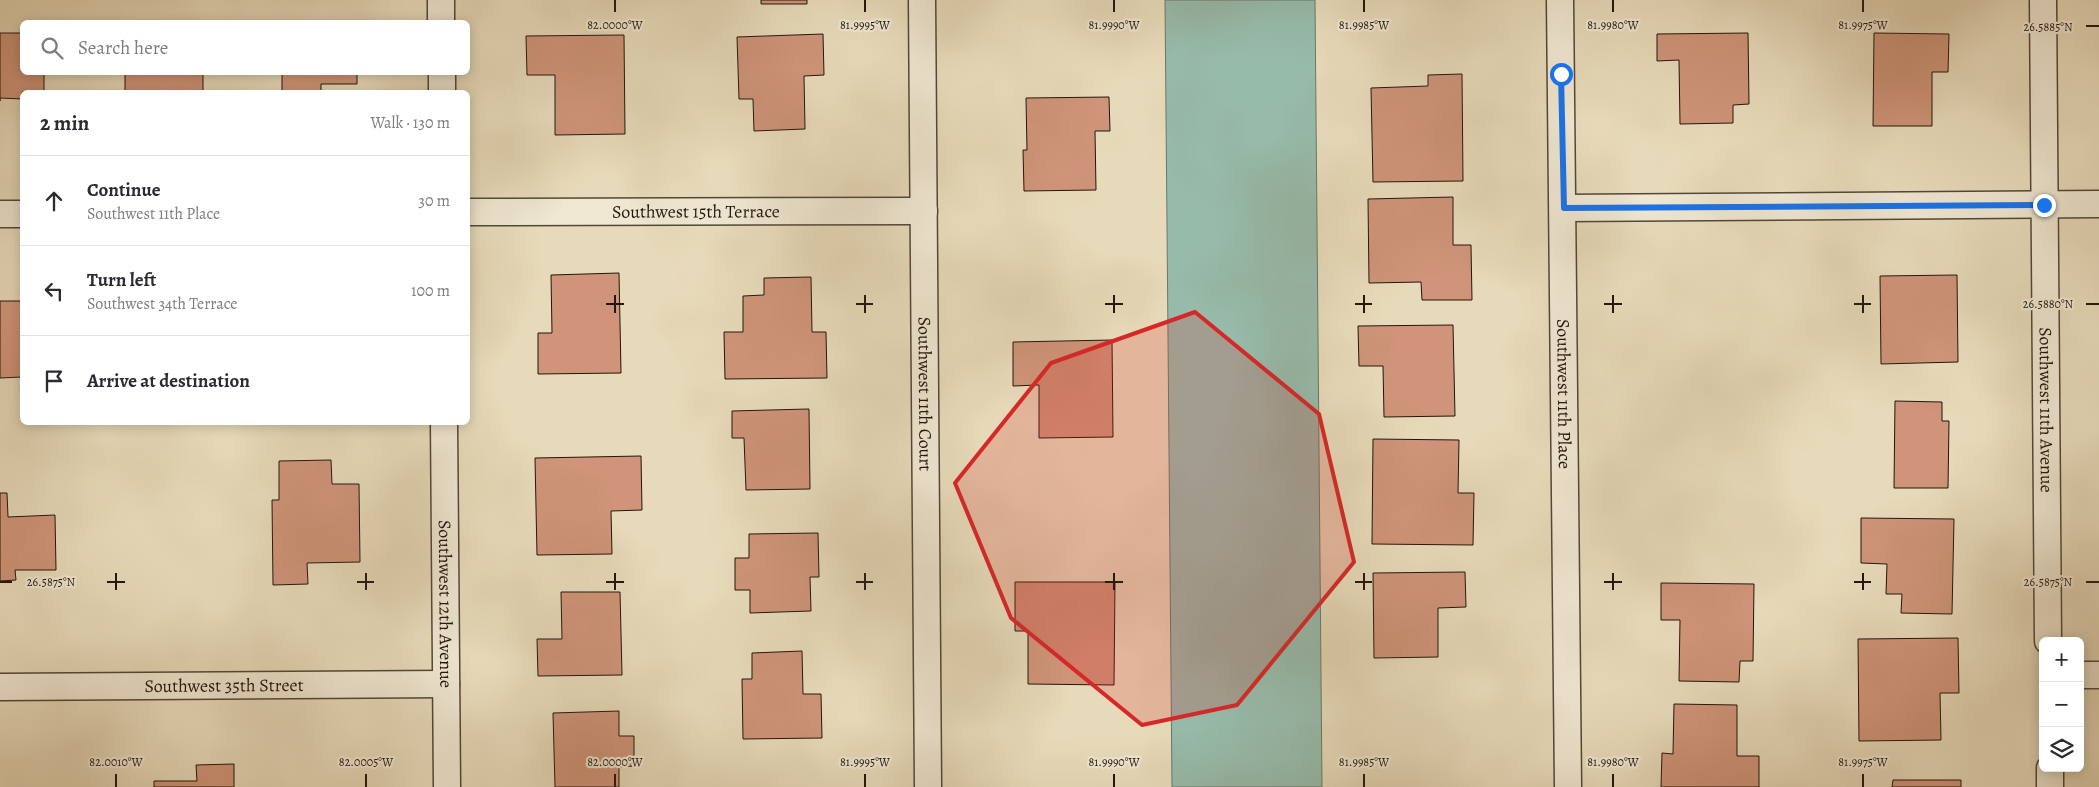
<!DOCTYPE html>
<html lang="en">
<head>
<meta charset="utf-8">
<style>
	:root { --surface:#fff; --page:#f7f7f7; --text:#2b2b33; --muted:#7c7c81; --line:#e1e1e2 }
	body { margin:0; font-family:Alegreya,serif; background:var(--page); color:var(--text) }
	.controls { position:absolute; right:15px; bottom:15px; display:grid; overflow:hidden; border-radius:8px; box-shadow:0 2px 12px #0003 }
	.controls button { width:45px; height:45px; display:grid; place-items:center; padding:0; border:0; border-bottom:1px solid var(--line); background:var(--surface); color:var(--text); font:25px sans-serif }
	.stop { position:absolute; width:15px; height:15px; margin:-11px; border:4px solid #1a73e8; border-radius:50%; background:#fff }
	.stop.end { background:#1a73e8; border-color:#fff; box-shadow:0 1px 5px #0008 }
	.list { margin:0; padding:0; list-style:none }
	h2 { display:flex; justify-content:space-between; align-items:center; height:65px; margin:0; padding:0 20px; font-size:21px }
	h2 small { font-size:16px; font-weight:400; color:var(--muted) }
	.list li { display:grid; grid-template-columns:32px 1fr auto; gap:15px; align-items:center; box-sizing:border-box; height:90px; padding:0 20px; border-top:1px solid var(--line) }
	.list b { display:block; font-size:19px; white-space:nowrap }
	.list p { margin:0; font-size:16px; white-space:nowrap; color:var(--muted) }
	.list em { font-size:16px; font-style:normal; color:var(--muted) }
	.icon { flex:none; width:28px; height:28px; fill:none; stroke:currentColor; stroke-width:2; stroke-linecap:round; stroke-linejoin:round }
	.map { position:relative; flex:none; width:2099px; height:787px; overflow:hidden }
	.search { position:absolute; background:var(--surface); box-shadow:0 2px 12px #0003; left:20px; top:20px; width:450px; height:55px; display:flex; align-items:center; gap:12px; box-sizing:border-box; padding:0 18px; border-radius:8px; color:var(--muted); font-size:19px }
	.panel { position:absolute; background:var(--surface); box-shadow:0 2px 12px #0003; left:20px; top:90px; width:450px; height:335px; border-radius:8px }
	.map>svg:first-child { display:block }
</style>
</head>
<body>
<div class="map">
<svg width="2099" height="787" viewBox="0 0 2099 787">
	<rect width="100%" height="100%" fill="#e7daba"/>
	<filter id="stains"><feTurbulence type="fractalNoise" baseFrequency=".004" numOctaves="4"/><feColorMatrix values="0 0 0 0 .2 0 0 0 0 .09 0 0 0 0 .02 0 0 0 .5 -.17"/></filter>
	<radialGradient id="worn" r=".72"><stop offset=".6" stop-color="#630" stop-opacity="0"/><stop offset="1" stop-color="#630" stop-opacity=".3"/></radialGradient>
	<path fill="#97bbab" stroke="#68796c" d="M1165,0H1315L1322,787H1172Z"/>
	<path fill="#cf9479" stroke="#21160d" d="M761,0H807V4H761Z
		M0,33H22V72H44V92H22V99L0,98V101Z
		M1748,33L1749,104L1733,105V123L1680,124L1679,60L1657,61V34Z
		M1874,33L1949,34L1948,72H1932V126H1873Z
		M823,34L824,75L804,76L805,129L754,131L753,99H739L737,37Z
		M624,35L625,134L555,135V75H527L526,36Z
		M125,72H203V92H125Z
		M282,72H357V84H321V92H282Z
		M1462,74L1463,181L1373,182L1371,88L1428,86V75Z
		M1109,97L1110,131H1095L1096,190L1024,191L1023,150H1027L1026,98Z
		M1453,197V245H1471L1472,300H1422L1421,282L1369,283L1368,199Z
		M619,273L621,373L538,374V333H552L551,275Z
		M1957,275L1958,362L1881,364L1880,276Z
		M811,277L812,332H826L827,378L725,379L724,332H743V296L764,295V278Z
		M0,301H22V377L0,378Z
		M1453,325L1455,416L1384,417L1383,366H1359L1358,326Z
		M1112,340L1113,437L1039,438V385L1013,386V342Z
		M1895,401L1942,402V421H1949L1948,488H1894Z
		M809,409L810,489L746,490L744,438H732V411Z
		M1373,439L1459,440L1458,493H1474L1473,545L1372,544Z
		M641,456L642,510L611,511L612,554L537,555L535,458Z
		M331,460L332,484H359L360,562L307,563L308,584L273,585L272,500H279V461Z
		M0,493H7L8,517L55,515L56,570H15L16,580L0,581Z
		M1861,518L1954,519L1952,614L1901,613L1902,594H1886L1887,564L1861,563Z
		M818,533L819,577H810L811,611L750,613V590H735V558H749V534Z
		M1465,572L1466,607L1438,608V657L1374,658L1373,573Z
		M1015,582H1115L1114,685L1028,684V631H1015Z
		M1661,583L1754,584L1753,661H1740L1739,682L1679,681L1680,620H1661Z
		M561,592H620L622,675L538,676L537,639H562Z
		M1958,638L1959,693H1940L1941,740L1859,741L1858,639Z
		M802,651L803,694H821L822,738L743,739L742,679H752V653Z
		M1674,704L1737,705V756H1759V787H1661L1662,753L1673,754Z
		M619,711V736H634V766L619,767V787H555L553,713Z
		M234,764V787H154V781H197L196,765Z
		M1893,780H1961V787H1892Z"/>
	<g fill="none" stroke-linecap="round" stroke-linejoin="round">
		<defs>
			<g id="street">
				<path d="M441,0V22"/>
				<path id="s1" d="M922,0L928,787"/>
				<path id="s2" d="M1560,0L1568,787"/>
				<path id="s3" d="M2043,0L2048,641"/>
				<path d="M442,72V92"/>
				<path d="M1564,208L2099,204"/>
				<path id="s4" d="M468,212L924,211"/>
				<path d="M0,214H22"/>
				<path id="s5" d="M444,422L447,787"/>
				<path d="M2080,675H2099"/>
				<path id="s6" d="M0,687L446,684"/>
				<path d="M2050,768V787"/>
			</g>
		</defs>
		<use href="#street" stroke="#524738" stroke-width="29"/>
		<use href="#street" stroke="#efe7d2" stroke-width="26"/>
	</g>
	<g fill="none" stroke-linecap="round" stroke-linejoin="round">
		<path stroke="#1a73e8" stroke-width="6" d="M1561,74L1564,208L2044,205"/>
	</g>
	<path fill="#d62828" fill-opacity="0.2" stroke="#d62828" stroke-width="4" stroke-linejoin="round" d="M1195,312L1319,414L1354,562L1237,705L1142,725L1011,618L955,483L1051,363Z"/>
	<path fill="none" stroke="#21160d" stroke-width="2" d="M615,0V12M865,0V12M1114,0V12M1364,0V12M1613,0V12M1863,0V12M2086,26H2099M615,295V313M865,295V313M1114,295V313M1364,295V313M1613,295V313M1863,295V313M606,304H624M856,304H873M1105,304H1123M1355,304H1372M1604,304H1622M1854,304H1871M2086,304H2099M116,573V590M366,573V590M615,573V590M865,573V590M1114,573V590M1364,573V590M1613,573V590M1863,573V590M0,582H12M107,582H125M357,582H374M606,582H624M856,582H873M1105,582H1123M1355,582H1372M1604,582H1622M1854,582H1871M2086,582H2099M116,774V787M366,774V787M615,774V787M865,774V787M1114,774V787M1364,774V787M1613,774V787M1863,774V787"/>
	<g text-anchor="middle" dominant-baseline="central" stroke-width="4.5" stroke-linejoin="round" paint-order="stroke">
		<g font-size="18" fill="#21160d" stroke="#efe7d2">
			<text stroke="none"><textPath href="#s4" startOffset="228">Southwest 15th Terrace</textPath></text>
			<text stroke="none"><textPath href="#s1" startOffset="394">Southwest 11th Court</textPath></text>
			<text stroke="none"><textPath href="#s2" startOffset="394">Southwest 11th Place</textPath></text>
			<text stroke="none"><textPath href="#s3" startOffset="410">Southwest 11th Avenue</textPath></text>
			<text stroke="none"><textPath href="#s5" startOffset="182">Southwest 12th Avenue</textPath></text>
			<text stroke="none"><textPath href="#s6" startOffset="224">Southwest 35th Street</textPath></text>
		</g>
	</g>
	<g font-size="12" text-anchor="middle" fill="#21160d" stroke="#efe7d2" stroke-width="4.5" stroke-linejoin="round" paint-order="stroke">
		<text x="615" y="29">82.0000°W</text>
		<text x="865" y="29">81.9995°W</text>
		<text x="1114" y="29">81.9990°W</text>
		<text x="1364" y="29">81.9985°W</text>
		<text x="1613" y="29">81.9980°W</text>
		<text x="1863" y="29">81.9975°W</text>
		<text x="2048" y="31">26.5885°N</text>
		<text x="2048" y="308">26.5880°N</text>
		<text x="51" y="586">26.5875°N</text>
		<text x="2048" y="586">26.5875°N</text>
		<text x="116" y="766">82.0010°W</text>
		<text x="366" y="766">82.0005°W</text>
		<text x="615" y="766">82.0000°W</text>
		<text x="865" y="766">81.9995°W</text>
		<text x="1114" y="766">81.9990°W</text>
		<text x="1364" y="766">81.9985°W</text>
		<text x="1613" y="766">81.9980°W</text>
		<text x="1863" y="766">81.9975°W</text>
	</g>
	<rect width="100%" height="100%" filter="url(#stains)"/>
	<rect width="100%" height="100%" fill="url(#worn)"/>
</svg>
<div class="controls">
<button>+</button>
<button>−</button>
<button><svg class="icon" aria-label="layers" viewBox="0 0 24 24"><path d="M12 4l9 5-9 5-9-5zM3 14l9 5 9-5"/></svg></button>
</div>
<div class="stop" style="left:1561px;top:74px"></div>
<div class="stop end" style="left:2044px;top:205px"></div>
<div class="search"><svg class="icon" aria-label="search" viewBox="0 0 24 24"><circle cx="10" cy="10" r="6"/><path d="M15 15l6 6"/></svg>Search here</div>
<section class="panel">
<h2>2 min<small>Walk · 130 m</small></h2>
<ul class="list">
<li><svg class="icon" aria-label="ahead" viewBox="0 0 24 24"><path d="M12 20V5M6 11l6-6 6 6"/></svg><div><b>Continue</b><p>Southwest 11th Place</p></div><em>30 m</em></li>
<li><svg class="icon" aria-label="left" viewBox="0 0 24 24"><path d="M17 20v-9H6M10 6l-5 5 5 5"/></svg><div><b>Turn left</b><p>Southwest 34th Terrace</p></div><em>100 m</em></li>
<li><svg class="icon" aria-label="arrive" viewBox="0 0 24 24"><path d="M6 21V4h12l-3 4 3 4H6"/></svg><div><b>Arrive at destination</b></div></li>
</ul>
</section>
</div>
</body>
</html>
